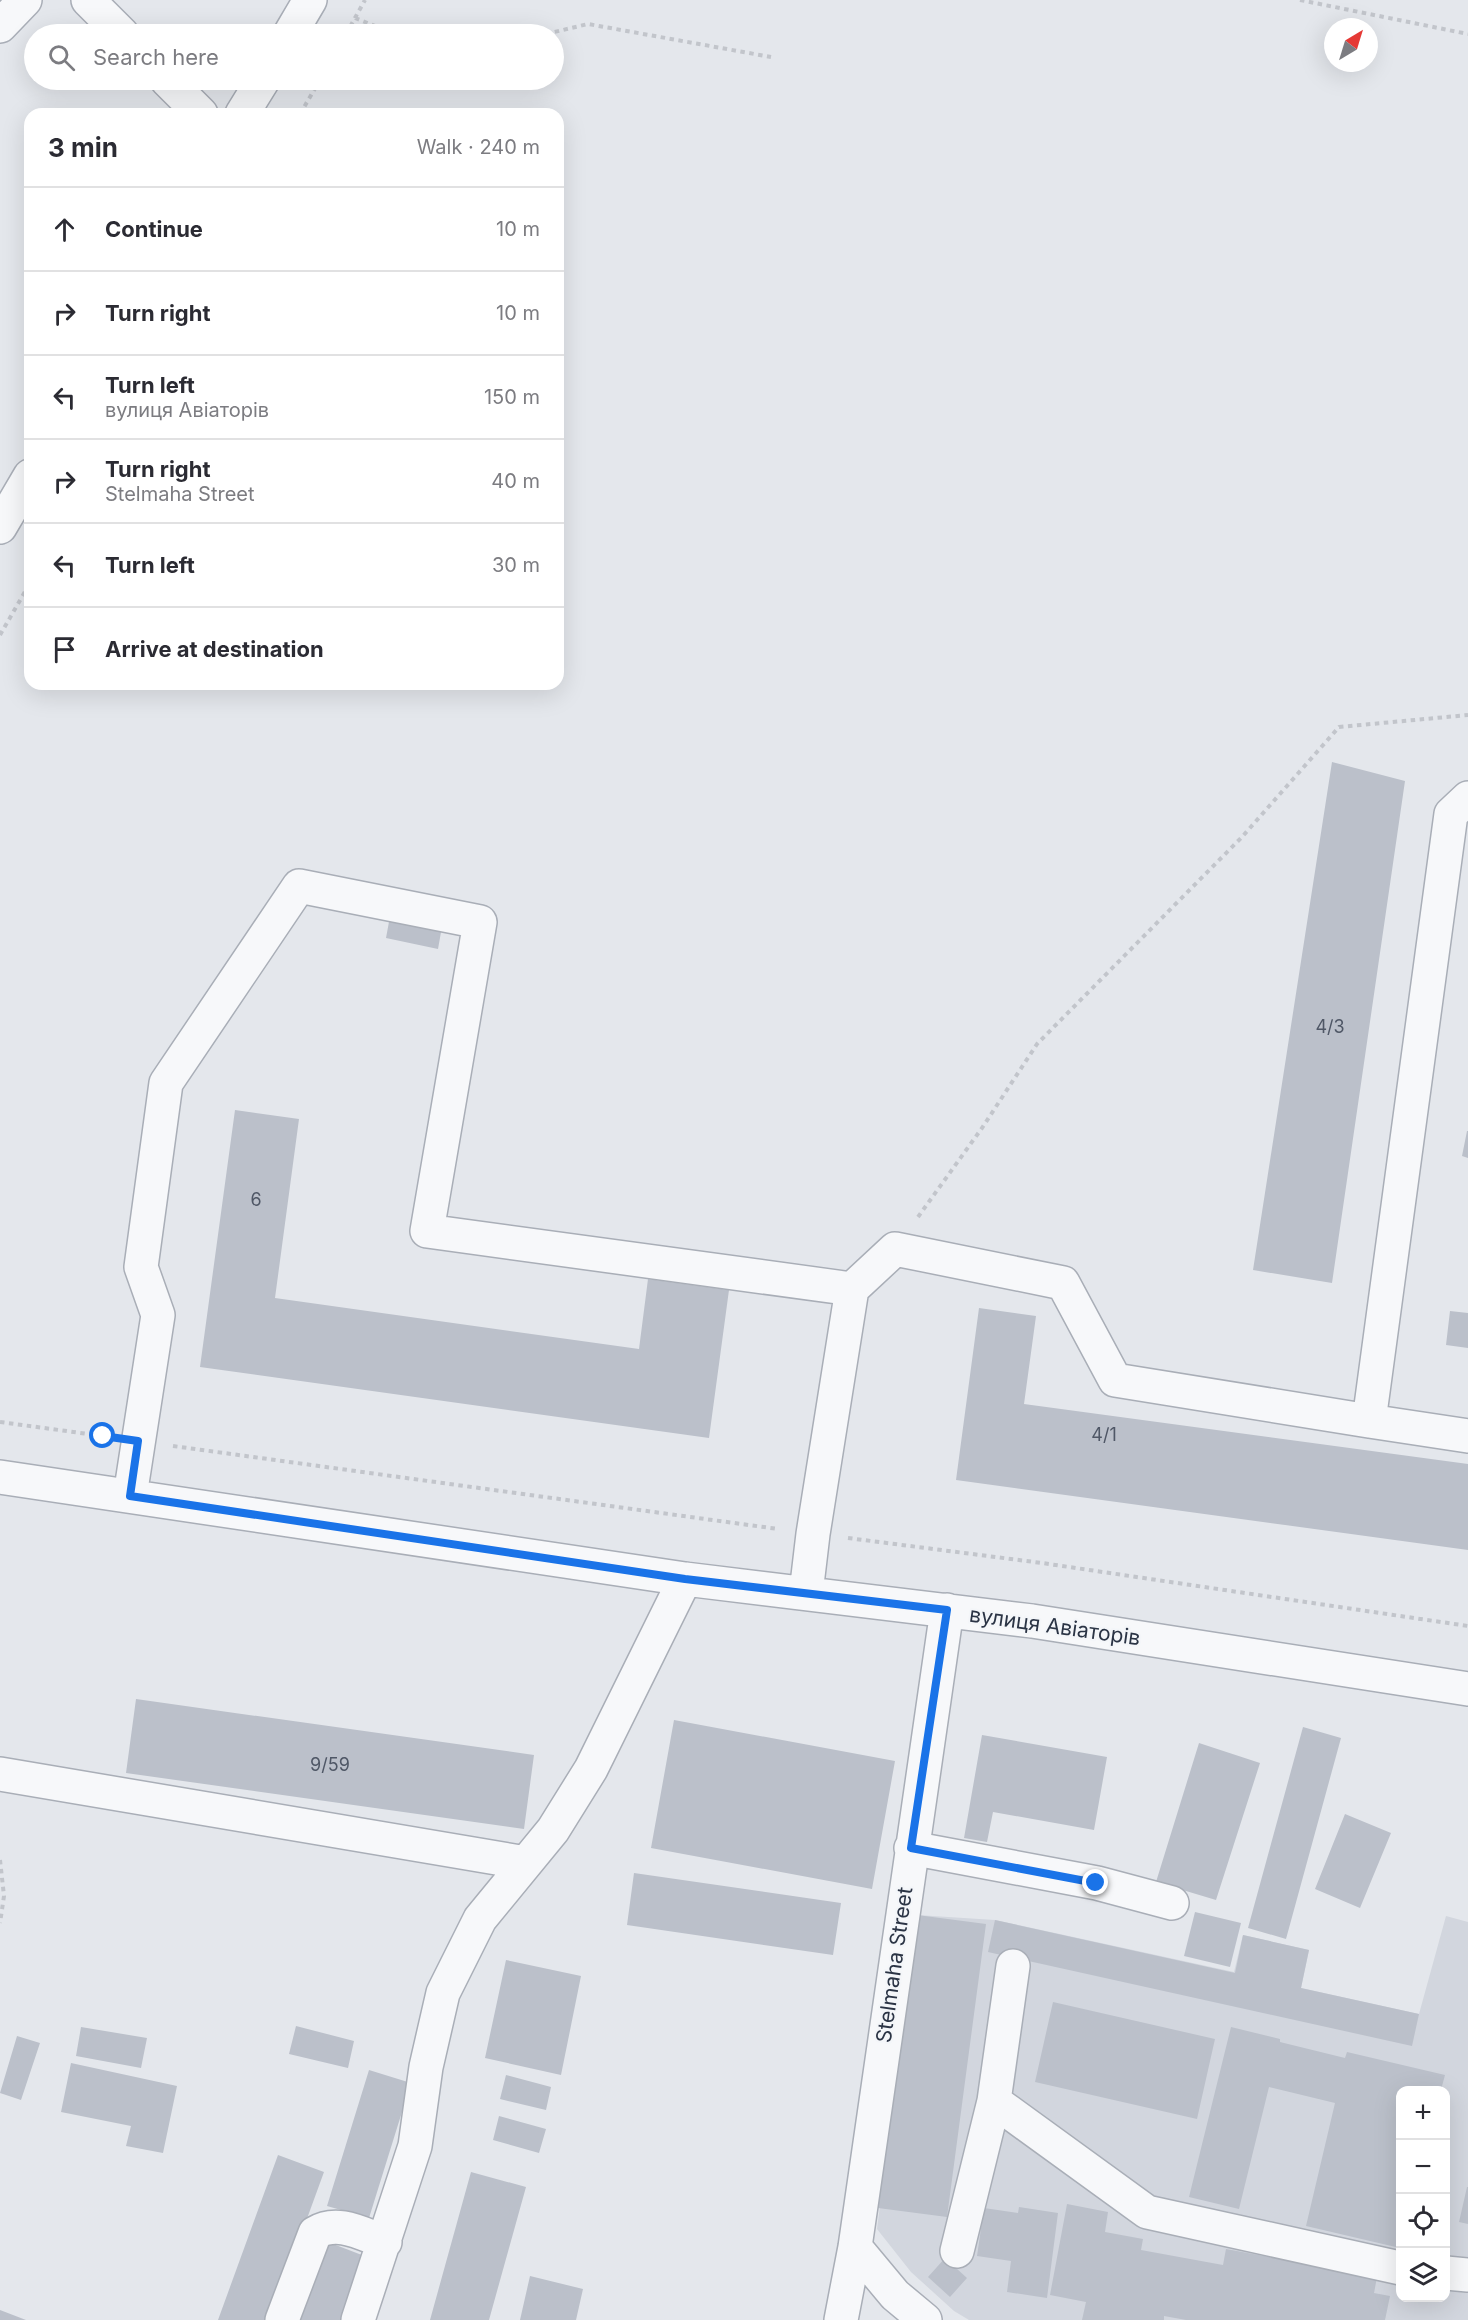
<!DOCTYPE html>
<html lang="en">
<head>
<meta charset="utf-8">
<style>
	:root { --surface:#fff; --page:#f7f7f7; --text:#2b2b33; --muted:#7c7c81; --line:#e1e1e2 }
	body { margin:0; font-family:Inter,sans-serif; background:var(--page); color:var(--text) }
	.controls { position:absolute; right:18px; bottom:18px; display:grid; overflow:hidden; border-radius:12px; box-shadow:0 6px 24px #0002 }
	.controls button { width:54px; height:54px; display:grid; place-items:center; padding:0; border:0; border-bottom:2px solid var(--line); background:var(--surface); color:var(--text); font:30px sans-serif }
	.compass { position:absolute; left:1324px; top:18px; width:54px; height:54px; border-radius:50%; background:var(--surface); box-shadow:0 6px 24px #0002; rotate:38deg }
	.stop { position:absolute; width:18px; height:18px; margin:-14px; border:4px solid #1a73e8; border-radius:50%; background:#fff }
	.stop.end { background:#1a73e8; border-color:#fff; box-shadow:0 2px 6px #0008 }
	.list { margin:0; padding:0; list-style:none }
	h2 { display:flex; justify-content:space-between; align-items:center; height:78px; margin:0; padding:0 24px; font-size:26px }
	h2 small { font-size:20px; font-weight:400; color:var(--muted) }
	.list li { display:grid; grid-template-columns:39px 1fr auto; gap:18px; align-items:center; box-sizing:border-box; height:84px; padding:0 24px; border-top:2px solid var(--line) }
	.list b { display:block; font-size:22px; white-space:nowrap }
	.list p { margin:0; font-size:20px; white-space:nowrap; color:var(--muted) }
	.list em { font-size:20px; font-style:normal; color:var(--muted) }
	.icon { flex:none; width:33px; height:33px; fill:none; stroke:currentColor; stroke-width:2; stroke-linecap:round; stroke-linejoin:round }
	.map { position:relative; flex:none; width:1468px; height:2320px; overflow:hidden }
	.search { position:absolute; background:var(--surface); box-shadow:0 6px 24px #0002; left:24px; top:24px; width:540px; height:66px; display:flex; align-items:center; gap:15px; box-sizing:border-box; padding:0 21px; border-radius:33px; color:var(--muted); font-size:22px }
	.panel { position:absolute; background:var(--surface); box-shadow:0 6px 24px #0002; left:24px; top:108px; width:540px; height:582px; border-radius:18px }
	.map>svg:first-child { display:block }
</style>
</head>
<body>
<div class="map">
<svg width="1468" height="2320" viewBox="0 0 1468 2320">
	<rect width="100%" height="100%" fill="#e4e7ec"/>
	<path fill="#d2d6de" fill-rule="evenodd" d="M917,1915L995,1920L1234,1972L1243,1935L1309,1950L1301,1988L1419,2014L1446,1916L1468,1922V2320H969L954,2311L911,2272L877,2229ZM1400,2090H1446V2298H1400Z"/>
	<path fill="#bbc0ca" d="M1332,762L1405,781L1332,1283L1253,1270Z
		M391,911L443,921L438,949L386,938Z
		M235,1110L299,1119L275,1298L639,1349L648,1279L729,1290L709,1438L200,1367Z
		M1467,1131H1468V1158L1462,1156Z
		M979,1308L1036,1316L1024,1404L1468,1464V1550L956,1480Z
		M1450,1311L1468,1313V1348L1446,1345Z
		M136,1699L534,1755L524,1829L126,1773Z
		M674,1720L895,1761L872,1889L651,1848Z
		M1303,1727L1341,1738L1286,1939L1248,1928Z
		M982,1735L1107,1757L1094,1830L993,1812L987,1842L964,1838Z
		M1199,1743L1260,1763L1216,1900L1156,1882Z
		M1345,1814L1391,1833L1360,1908L1315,1889Z
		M634,1873L841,1903L833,1955L627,1925Z
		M1195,1912L1241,1923L1230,1967L1184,1956Z
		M917,1915L986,1924L947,2217L878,2208Z
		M995,1920L1235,1973L1243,1935L1309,1950L1301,1988L1419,2014L1412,2046L988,1952Z
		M506,1960L581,1976L561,2075L485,2058Z
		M1053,2002L1215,2039L1197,2119L1035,2082Z
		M296,2026L354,2041L348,2068L289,2054Z
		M81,2027L147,2038L141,2068L76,2056Z
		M1231,2027L1280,2039V2042L1345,2058L1347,2052L1445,2075L1441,2090H1400V2248L1306,2226L1335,2103L1269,2087L1239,2209L1189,2197Z
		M17,2036L40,2043L21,2100L0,2093Z
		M71,2063L177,2086L163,2153L126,2146L131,2126L61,2112Z
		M369,2070L411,2083L369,2218L327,2206Z
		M506,2075L551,2087L546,2110L500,2099Z
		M499,2116L546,2129L539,2153L493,2140Z
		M278,2155L324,2172L270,2320H218Z
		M471,2172L526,2187L489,2320H430Z
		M1467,2187H1468V2224L1459,2222Z
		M1067,2204L1108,2212L1105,2232L1143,2239L1141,2250L1223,2265L1226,2249L1377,2277L1374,2293L1390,2296L1385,2320H1186L1164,2316V2320H1082L1086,2302L1050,2295Z
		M1019,2207L1058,2213L1047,2298L1007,2292L1011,2261L977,2256L984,2208L1018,2213Z
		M328,2242L367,2257L342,2320H298Z
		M945,2258L967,2278L950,2297L928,2277Z
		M530,2276L583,2289L576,2320H520Z
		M0,2310L26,2320H0Z"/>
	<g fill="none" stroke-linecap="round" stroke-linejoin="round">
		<defs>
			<path id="minor" d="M88,0L122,34
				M0,26L25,0
				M290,34L310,0
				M167,80L201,114
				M242,114L263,80
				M0,527L30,476
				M1369,1421L1468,1436
				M0,1477L685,1579L1032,1621L1468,1689
				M130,1496L158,1315L141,1267L166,1083L299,886L480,922L427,1231L852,1289
				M806,1593L813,1534L852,1289L895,1249L1063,1283L1115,1380L1369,1421L1451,814L1468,798
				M0,1774L526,1863
				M911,1848L1097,1883L1172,1903
				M1013,1966L994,2101L1147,2212L1400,2268
				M855,2247L895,2295L925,2320
				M957,2251L994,2101
				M1446,2273L1468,2275
				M282,2320L315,2233C338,2219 362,2234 385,2242
				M358,2320L415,2146L426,2067L443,1993L480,1919L553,1830L591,1769L685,1579
				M841,2320L855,2247L947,1610"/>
		</defs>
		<use href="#minor" stroke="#a9aeb7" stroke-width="36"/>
		<path stroke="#c2c5cb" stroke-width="4" stroke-dasharray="4.5 4.5" stroke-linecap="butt" d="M1300,0L1468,34
			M355,18L395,34
			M346,34L365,0
			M546,34L588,24L771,57
			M300,114L320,80
			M0,635L30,583
			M918,1217L982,1128L1037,1044L1242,837L1339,727L1468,715
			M0,1422L103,1436
			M173,1446L778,1529
			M848,1538L1042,1563L1468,1626
			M0,1860L4,1896L0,1923"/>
		<use href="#minor" stroke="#f7f8fa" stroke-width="33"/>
	</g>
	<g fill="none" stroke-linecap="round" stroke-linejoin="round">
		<path stroke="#1a73e8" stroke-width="8" d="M103,1436L138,1441L130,1496L685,1579L947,1610L911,1848L1096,1883"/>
	</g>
	<g text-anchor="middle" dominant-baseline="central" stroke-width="4.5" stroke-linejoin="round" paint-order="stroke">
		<g font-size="18" fill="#4f5766">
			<text x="1330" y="1026">4/3</text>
			<text x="256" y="1199">6</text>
			<text x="1104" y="1434">4/1</text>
			<text x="330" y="1764">9/59</text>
		</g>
		<g font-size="21" fill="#2b3445" stroke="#f4f6f9">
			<text transform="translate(1055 1626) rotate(8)">вулиця Авіаторів</text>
			<text transform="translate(894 1965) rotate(-82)">Stelmaha Street</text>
		</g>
	</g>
</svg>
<div class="controls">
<button>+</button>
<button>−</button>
<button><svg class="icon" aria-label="locate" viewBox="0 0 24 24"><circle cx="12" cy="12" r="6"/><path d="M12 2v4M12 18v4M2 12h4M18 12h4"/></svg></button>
<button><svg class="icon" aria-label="layers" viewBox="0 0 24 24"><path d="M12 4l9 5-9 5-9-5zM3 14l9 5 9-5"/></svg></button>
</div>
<svg class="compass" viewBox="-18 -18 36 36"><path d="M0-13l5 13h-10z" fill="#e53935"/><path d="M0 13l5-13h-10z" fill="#7c7c81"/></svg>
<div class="stop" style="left:103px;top:1436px"></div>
<div class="stop end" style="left:1096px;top:1883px"></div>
<div class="search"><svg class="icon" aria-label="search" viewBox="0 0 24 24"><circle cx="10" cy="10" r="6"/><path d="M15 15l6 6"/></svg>Search here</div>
<section class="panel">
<h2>3 min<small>Walk · 240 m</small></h2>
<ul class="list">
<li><svg class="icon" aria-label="ahead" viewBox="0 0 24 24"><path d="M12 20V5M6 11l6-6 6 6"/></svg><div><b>Continue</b></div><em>10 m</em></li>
<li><svg class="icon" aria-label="right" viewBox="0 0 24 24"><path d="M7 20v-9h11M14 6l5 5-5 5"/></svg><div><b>Turn right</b></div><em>10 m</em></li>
<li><svg class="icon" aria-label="left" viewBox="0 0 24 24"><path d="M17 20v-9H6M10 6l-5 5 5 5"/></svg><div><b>Turn left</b><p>вулиця Авіаторів</p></div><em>150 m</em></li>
<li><svg class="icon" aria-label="right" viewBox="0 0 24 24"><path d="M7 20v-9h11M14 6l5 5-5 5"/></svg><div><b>Turn right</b><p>Stelmaha Street</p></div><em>40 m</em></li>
<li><svg class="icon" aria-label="left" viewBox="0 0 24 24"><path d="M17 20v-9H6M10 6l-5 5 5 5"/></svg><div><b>Turn left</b></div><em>30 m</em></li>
<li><svg class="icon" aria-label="arrive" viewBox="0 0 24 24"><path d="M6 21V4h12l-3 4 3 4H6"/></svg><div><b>Arrive at destination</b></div></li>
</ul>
</section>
</div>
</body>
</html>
